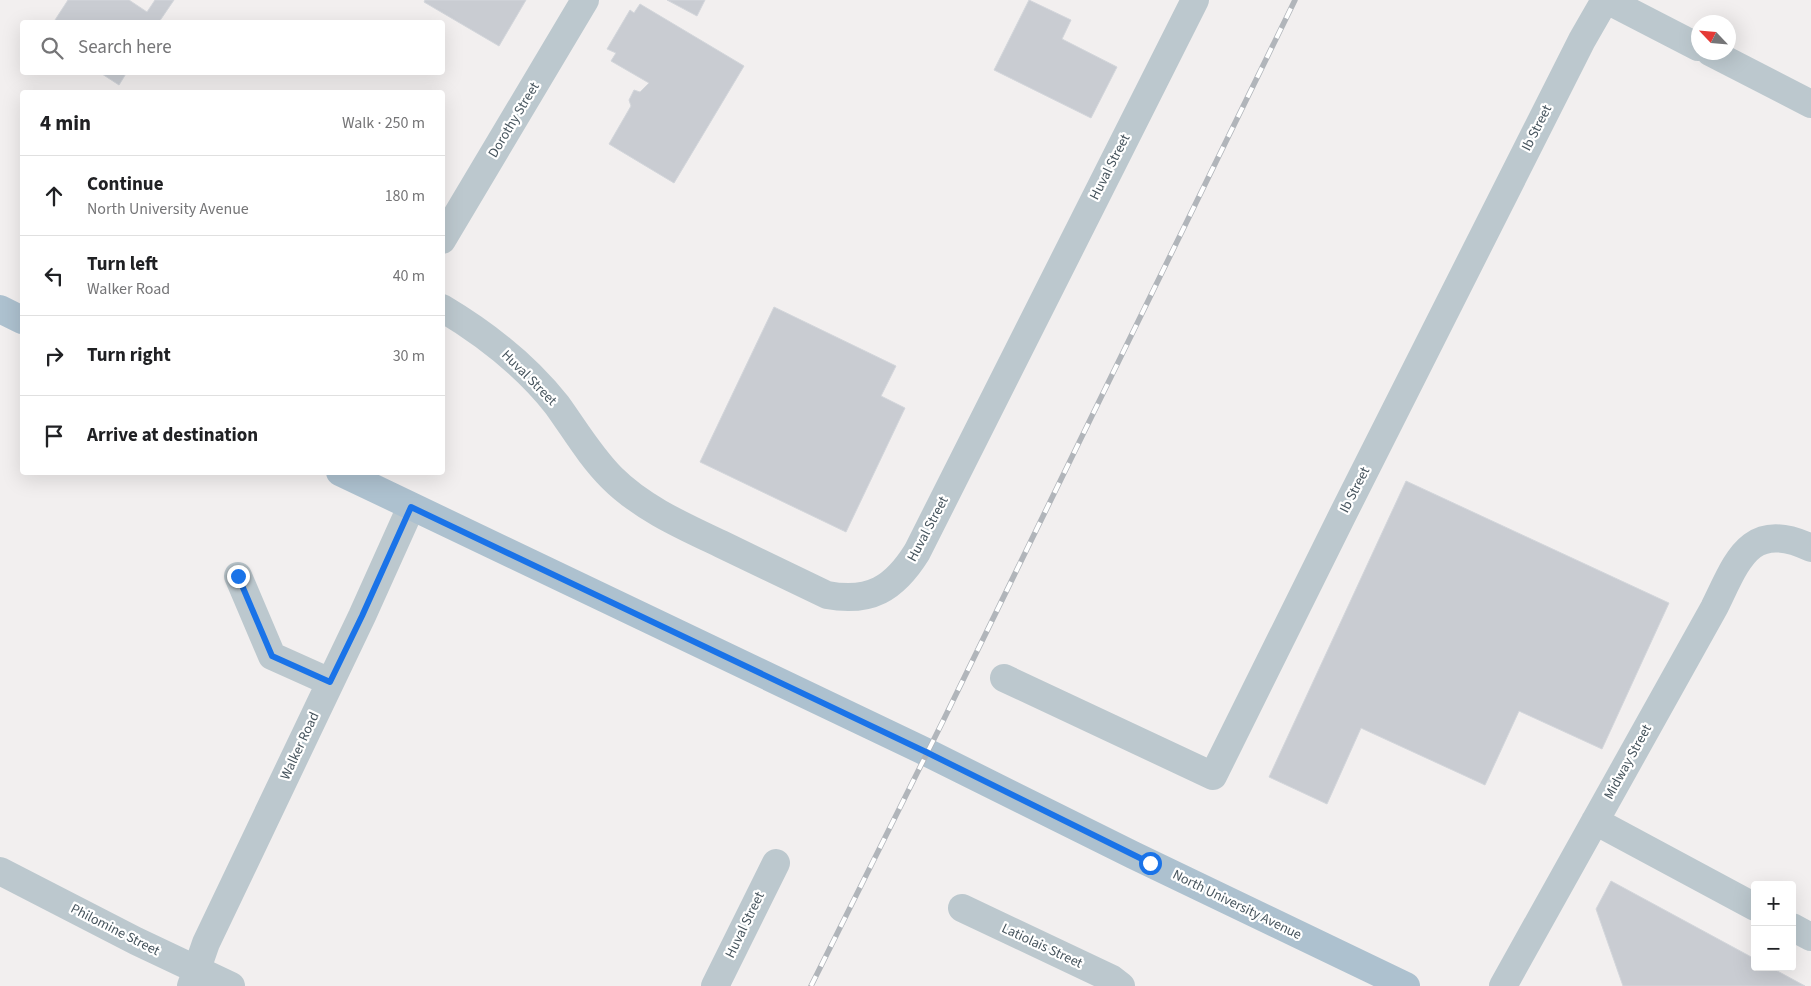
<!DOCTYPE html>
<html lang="en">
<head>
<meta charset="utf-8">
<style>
	:root { --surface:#fff; --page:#f6f6f6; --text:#202124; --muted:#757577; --line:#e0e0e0 }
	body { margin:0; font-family:"Source Sans 3",sans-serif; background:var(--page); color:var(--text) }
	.controls { position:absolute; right:15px; bottom:15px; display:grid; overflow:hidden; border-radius:5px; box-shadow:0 5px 20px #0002 }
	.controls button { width:45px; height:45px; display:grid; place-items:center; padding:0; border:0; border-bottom:1px solid var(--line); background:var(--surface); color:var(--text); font:25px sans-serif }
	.compass { position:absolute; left:1691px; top:15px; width:45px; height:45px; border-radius:50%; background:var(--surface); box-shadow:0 5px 20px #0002; rotate:296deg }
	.stop { position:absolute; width:15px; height:15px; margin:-11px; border:4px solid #1a73e8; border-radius:50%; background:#fff }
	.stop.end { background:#1a73e8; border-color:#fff; box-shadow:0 1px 5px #0008 }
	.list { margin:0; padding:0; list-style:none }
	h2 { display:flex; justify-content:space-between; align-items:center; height:65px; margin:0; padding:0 20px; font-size:21px }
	h2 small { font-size:16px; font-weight:400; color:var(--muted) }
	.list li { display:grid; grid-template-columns:32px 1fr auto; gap:15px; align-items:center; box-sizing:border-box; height:80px; padding:0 20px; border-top:1px solid var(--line) }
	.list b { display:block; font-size:19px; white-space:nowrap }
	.list p { margin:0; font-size:16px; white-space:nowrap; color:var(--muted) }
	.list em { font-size:16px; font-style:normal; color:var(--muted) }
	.icon { flex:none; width:28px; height:28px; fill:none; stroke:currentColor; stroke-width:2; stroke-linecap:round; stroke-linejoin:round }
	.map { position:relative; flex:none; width:1811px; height:986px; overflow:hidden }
	.search { position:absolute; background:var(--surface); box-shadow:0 5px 20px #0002; left:20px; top:20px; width:425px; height:55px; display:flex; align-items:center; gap:12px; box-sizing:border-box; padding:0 18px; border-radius:5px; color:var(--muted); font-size:19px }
	.panel { position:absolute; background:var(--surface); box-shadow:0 5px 20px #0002; left:20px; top:90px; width:425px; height:385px; border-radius:5px }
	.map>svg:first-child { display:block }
</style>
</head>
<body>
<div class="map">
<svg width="1811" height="986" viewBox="0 0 1811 986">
	<rect width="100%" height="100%" fill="#f2efef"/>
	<path fill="#c9ccd2" stroke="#d3d6db" d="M68,0H129L147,12L155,0H174L159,22H58L55,20Z
		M425,0H526L499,46L424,2Z
		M667,0H705L697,16Z
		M1029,0L1071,20L1062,39L1117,67L1091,118L994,70Z
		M640,4L744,66L674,183L609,144L631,106L629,100L634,90L640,92L649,83L611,61L616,53L607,49L630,10L634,13Z
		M99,72H127L119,85Z
		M774,307L896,366L881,396L905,408L846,532L700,462Z
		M1406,481L1669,603L1602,749L1519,711L1485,785L1361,728L1327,804L1269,777Z
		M1611,881L1755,959V967H1770L1805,986H1623L1596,909Z"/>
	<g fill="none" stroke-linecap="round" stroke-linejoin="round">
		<path stroke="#bcc8ce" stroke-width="28" d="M1607,0L1698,47
			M1710,52L1811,104
			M442,240L585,0
			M442,308C484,333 527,367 557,405C575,430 590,456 612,478C642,508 683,526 721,544C756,561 791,578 827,595C870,603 894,589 917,552L1195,0
			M238,576L272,656L330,682
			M1004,678L1213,776L1343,514L1582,40L1605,0
			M1595,821L1755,907
			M0,871L136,941L231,986
			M962,908L1112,979L1121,986
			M1792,927L1811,937
			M191,986L206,943L362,616L411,507
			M715,986L776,863
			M1503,986L1714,608C1737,562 1749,518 1811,548"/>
		<path stroke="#adc1cf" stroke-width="28" d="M0,309L22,320
			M340,472L926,752L1133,855L1406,986"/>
		<defs>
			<path id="rail" d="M811,986L943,721L1295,0"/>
		</defs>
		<use href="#rail" stroke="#b1b5ba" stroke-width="5.5"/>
		<use href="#rail" stroke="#fff" stroke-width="4" stroke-dasharray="11" stroke-linecap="butt"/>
	</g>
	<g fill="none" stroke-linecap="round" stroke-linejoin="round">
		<path stroke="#1a73e8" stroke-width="6" d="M238,576L272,656L330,682L362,616L411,507L926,752L1150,863"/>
	</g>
	<g text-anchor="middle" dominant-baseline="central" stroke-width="4.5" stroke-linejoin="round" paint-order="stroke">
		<g font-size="14" fill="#46545d" stroke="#fff">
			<text transform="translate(514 120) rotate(-59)">Dorothy Street</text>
			<text transform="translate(1537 128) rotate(-63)">Ib Street</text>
			<text transform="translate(1110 167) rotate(-63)">Huval Street</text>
			<text transform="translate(529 378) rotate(45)">Huval Street</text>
			<text transform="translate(1355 490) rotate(-63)">Ib Street</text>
			<text transform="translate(928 529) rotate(-62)">Huval Street</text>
			<text transform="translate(300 746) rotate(-65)">Walker Road</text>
			<text transform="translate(1628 762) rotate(-61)">Midway Street</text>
			<text transform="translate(1237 905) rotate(26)">North University Avenue</text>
			<text transform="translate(745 925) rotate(-64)">Huval Street</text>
			<text transform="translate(115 930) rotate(27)">Philomine Street</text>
			<text transform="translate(1042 946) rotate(25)">Latiolais Street</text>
		</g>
	</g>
</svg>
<div class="controls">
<button>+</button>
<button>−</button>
</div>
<svg class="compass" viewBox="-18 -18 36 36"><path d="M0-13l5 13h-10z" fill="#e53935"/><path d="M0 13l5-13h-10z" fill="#757577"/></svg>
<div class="stop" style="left:1150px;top:863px"></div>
<div class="stop end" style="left:238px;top:576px"></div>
<div class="search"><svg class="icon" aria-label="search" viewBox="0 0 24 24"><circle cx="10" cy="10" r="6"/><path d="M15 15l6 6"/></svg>Search here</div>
<section class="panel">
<h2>4 min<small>Walk · 250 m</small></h2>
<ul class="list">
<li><svg class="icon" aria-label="ahead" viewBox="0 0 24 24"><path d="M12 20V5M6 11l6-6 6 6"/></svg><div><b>Continue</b><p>North University Avenue</p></div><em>180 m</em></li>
<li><svg class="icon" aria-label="left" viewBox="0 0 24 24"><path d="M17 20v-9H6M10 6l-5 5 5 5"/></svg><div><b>Turn left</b><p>Walker Road</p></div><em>40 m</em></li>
<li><svg class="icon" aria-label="right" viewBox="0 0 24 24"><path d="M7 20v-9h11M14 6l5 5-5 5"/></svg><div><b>Turn right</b></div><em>30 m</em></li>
<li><svg class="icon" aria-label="arrive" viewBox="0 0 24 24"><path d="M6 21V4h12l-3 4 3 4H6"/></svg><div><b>Arrive at destination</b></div></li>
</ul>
</section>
</div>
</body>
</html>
